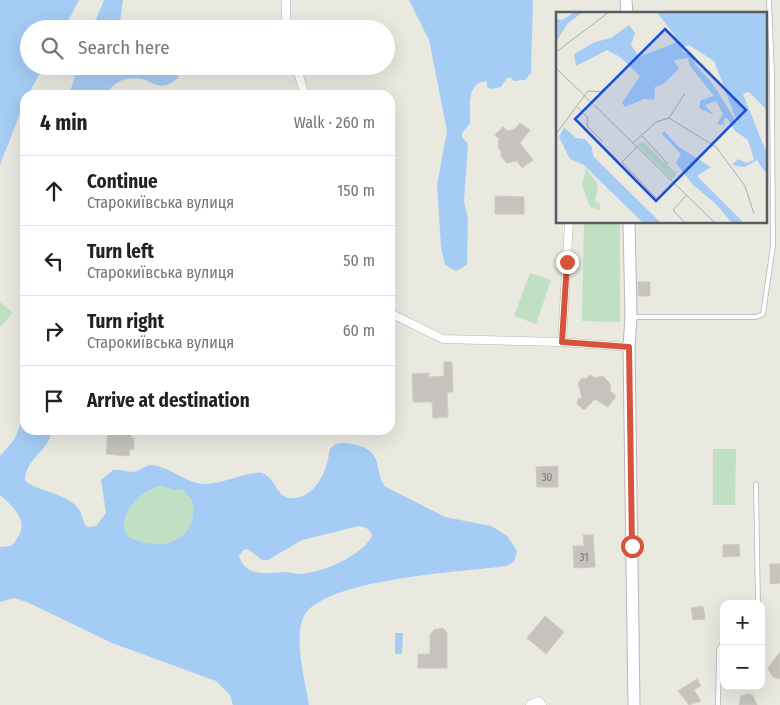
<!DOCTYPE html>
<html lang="en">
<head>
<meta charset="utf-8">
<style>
	:root { --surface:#fff; --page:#f6f6f6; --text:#222; --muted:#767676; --line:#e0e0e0 }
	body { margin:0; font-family:"Fira Sans Condensed",sans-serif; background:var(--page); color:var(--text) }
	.controls { position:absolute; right:15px; bottom:15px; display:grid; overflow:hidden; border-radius:10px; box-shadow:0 5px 20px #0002 }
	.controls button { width:45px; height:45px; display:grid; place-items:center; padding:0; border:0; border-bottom:1px solid var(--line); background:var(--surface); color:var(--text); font:25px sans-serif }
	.stop { position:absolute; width:15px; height:15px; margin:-11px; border:4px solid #d6543b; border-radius:50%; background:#fff }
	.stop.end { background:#d6543b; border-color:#fff; box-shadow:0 1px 5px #0008 }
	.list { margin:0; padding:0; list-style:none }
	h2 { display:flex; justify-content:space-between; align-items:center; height:65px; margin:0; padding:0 20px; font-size:21px }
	h2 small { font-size:16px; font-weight:400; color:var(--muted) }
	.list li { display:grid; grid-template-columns:32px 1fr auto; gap:15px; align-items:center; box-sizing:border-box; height:70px; padding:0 20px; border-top:1px solid var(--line) }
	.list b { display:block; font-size:19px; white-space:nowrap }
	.list p { margin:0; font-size:16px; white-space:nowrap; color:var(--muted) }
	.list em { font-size:16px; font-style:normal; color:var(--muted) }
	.icon { flex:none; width:28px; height:28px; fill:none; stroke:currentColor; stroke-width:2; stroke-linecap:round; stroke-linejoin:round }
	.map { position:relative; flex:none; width:780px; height:705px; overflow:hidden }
	.search { position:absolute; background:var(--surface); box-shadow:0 5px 20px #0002; left:20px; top:20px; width:375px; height:55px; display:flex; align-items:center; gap:12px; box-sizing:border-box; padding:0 18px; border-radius:28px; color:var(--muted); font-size:19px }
	.panel { position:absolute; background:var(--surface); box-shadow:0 5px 20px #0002; left:20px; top:90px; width:375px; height:345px; border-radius:15px }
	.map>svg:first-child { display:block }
</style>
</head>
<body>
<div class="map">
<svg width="780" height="705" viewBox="0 0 780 705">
	<rect width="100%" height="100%" fill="#eae9e0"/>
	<path fill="#bfe0c2" d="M584,223H620V322L582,321Z
		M530,273L551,280L536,324L514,316Z
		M0,302L13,313L0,327Z
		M713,449H736L735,505H713Z
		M163,486L173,490H183L192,500C199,542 163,552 130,538C111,519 143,487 163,486Z"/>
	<path fill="#a5ccf5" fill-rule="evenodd" d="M0,0H79L64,29H29V66H44L28,95H25V101L0,165Z
		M104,0H123L119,29H92Z
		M409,0H533L531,73L525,80L514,81L511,78H507L501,87L492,89L487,87V81C465,83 471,107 470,123L462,133V137L468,144L464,201L468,219L467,265L456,271L445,265L441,247L437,185L447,131L429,40Z
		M78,66H182C182,78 169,88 157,85C152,84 148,80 143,79C127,76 112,81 107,95H69Z
		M25,332V430H52C50,450 25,459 25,480C31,489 62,493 74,504C84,512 81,521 87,527L96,526L106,513L101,480L113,470C120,469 126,472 132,472C140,472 145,464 153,465C171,468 185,482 203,484C220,485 253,470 262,473C277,478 276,502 296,498C314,495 324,476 328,460C329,455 328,449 333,446C337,442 346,443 351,444C387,449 373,474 386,487L445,517L491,526L501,532L508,537L517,551L514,562L506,566C465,572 321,578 303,618C294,639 305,682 309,705H233L230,695L216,681L112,643L27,602L14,598L0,602V547L11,546C32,525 18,511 0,495V456L14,440L20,426ZM163,486L173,490H183L192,500C199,542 163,552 130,538C111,519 143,487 163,486ZM359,526C365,527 371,529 372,536C363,555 322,573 301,574C295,574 288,572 282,572C265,574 245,576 239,556L243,550L248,549L262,560H268L302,540Z
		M395,633H403L402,654H395Z"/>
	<path fill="#c6c3be" stroke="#cecbbf" d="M520,123L530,130L520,143L533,160L522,168L517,161L507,163L501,156V151L498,148L499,139L495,135L503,127L507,131L515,129Z
		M495,196L524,197V214H495Z
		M638,282H650V296H638Z
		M444,362H452L453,392H447L448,417L433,418L432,402H413L412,374L429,373V377L444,376Z
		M590,375L595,378L603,376L608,381L611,387L610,391L616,396L608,407L595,399L584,410L577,404L578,399L582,398L578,383L582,378L586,379Z
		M108,431L131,433V438H134V450L130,449L129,456L106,454Z
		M558,466V487H537L536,467Z
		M583,535H593L595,567L574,568L573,546H584Z
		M739,544L740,556L723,557V545Z
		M770,564H780V583L770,584Z
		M703,606L705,619L693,620L691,608Z
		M545,616L564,632L546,654L527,638Z
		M443,628L447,633V668H418V654H430V635L434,630Z
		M780,652V679L773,677L768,668Z
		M697,679L701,686L694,690L701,701L689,705L678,691Z
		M749,694L753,696L757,705H739L741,696Z"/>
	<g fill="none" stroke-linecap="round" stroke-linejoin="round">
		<defs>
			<path id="lane" d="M633,317H756L763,314L773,246L772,73L769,0
				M756,484L758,604
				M718,705L719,650L724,641"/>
			<path id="street" d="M286,29V0
				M296,66L305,95
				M390,313L443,339L562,342L629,347
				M562,342L569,222
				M530,705L539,701L542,705"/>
			<path id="secondary" d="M626,0L627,14
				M629,222L631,317L629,347L634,705"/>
		</defs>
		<use href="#lane" stroke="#b3b5ba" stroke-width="5.5"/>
		<use href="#street" stroke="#b3b5ba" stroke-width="9"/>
		<use href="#secondary" stroke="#b6b8be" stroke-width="13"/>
		<use href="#lane" stroke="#fff" stroke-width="4"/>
		<use href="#street" stroke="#fff" stroke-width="8"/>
		<use href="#secondary" stroke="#fff" stroke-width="11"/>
	</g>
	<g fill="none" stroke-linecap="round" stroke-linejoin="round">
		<path stroke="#d6543b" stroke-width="6" d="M567,262L562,342L629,347L632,546"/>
	</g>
	<g text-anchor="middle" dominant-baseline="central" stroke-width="4" stroke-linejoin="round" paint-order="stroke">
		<g font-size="11" fill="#747578">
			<text x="547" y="477">30</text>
			<text x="584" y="557">31</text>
		</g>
	</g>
	<g transform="translate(556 12)">
		<rect width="211" height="211" fill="#eae9e0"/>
		<path d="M86,129L120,161L119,165L116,167L81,133ZM30,156L42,173L39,189L44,192V198L34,195L26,173Z" fill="#bfe0c2"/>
		<path d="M19,0H27L11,12L0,30V7L6,8ZM101,0H211V98L193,80L187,82L211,142V163L201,148L189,155L176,153L182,147L190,151L198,148L192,128L179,119L171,106L168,107V113L161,112L167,102L160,89L149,93L158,103L143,96L145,88L158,84L134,54L132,46L118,48L123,57L106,73L99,75L98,88L88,87L69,95L66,91L84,64L64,45L51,38L20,54L18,42L39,30L55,26L73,13L79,21L75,33L83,45L119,31V24ZM133,33L158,49L182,112L156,71L139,52L137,42L127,40L126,36ZM8,115L20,126L29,127L36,135L37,144L105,211H87L28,153L14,147L3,125ZM108,119L123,135L155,155L141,164L188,211H176L160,192L136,172L120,151L125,142L106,122Z" fill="#a5ccf5" fill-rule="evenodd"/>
		<path fill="none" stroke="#acaca9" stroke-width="1" d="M0,40L53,0M0,56L159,211M20,94L32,106L31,114L47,130M113,106L160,135L189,174L198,202M0,122L32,79L47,80L48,76M86,124L112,152M77,131L100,110L113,106L129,81M81,135L66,150L102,188M129,211L117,198L131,183"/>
		<path fill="#1d4ed8" fill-opacity="0.15" stroke="#1d4ed8" stroke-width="2.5" d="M109,17L190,98L100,189L19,107Z"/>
		<rect width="211" height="211" fill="none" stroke="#595b60" stroke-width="2.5"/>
	</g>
</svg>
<div class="controls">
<button>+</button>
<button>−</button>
</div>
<div class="stop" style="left:632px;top:546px"></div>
<div class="stop end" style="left:567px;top:262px"></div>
<div class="search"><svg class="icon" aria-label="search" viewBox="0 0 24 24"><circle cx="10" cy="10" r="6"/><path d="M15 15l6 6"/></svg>Search here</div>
<section class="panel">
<h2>4 min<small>Walk · 260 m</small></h2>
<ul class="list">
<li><svg class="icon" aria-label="ahead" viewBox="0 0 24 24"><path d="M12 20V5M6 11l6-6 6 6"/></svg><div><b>Continue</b><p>Старокиївська вулиця</p></div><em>150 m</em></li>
<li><svg class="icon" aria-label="left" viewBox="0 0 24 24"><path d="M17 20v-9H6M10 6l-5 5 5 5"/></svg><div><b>Turn left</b><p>Старокиївська вулиця</p></div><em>50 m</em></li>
<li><svg class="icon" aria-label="right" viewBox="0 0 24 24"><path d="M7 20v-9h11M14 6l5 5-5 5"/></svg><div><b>Turn right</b><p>Старокиївська вулиця</p></div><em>60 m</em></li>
<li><svg class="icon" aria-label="arrive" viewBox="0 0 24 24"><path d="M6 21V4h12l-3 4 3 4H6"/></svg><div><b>Arrive at destination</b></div></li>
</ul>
</section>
</div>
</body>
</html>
